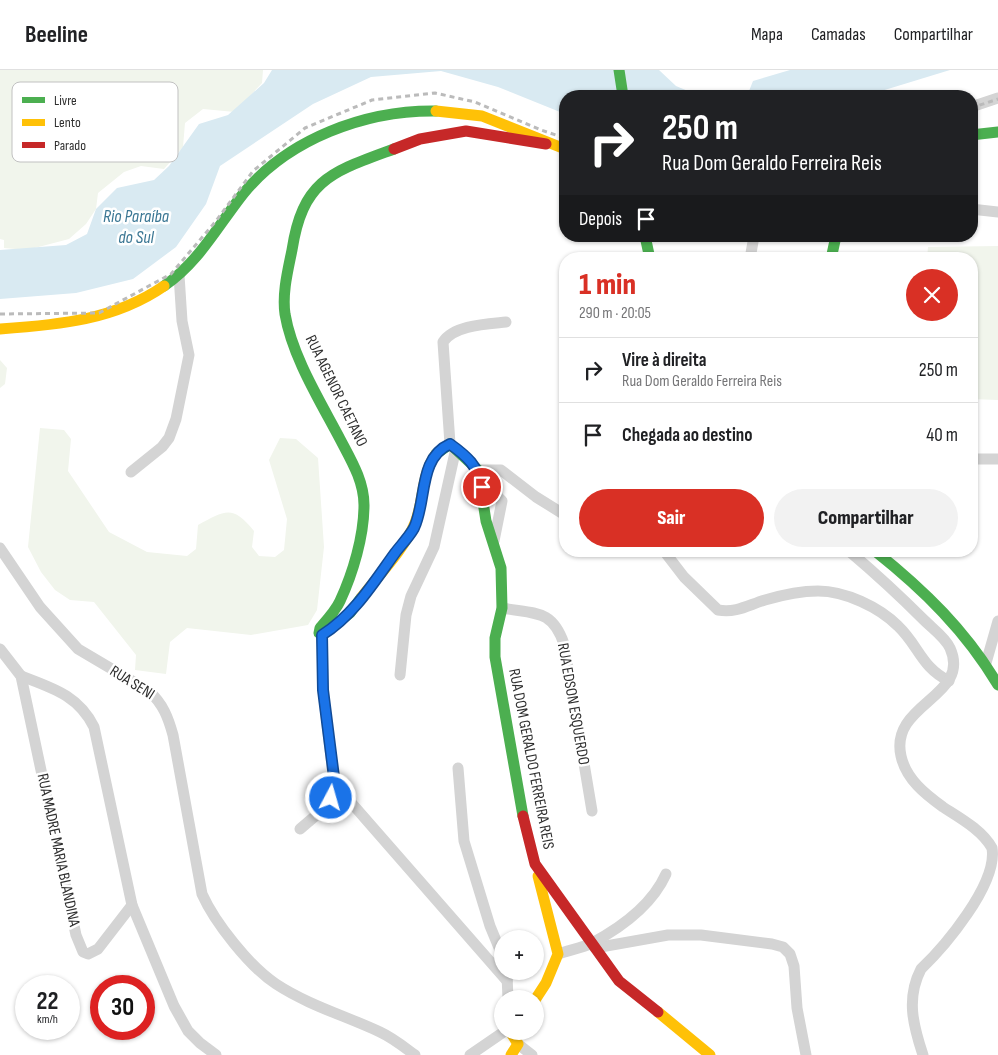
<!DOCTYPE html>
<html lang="pt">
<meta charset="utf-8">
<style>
:root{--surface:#fff;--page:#f2f2f2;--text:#202124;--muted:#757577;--line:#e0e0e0;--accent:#d93025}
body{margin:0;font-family:"Sofia Sans Condensed",sans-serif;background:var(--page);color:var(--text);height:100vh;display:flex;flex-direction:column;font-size:19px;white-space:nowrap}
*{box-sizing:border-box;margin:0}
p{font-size:16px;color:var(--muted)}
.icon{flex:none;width:28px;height:28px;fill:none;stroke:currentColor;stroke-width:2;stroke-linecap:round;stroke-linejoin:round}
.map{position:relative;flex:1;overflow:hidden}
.sheet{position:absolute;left:559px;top:182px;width:419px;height:305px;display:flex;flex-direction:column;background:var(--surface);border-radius:20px;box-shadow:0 1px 4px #0004}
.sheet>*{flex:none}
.guide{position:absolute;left:559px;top:20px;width:419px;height:152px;border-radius:20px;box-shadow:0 1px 4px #0004;background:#202124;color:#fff;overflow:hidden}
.fabs{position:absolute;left:494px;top:860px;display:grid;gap:10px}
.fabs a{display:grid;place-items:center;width:50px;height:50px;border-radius:50%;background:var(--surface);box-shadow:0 1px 4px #0004;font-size:25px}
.speed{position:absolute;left:15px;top:905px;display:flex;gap:10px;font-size:25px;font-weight:700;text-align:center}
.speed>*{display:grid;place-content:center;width:65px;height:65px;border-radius:50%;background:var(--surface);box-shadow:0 1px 4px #0004;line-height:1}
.speed small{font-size:12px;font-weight:400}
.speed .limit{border:8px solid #d22;background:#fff;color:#111}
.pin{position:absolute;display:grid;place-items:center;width:42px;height:42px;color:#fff;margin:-21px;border:2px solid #fff;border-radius:50%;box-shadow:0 1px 5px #0007}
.me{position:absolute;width:55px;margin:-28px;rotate:6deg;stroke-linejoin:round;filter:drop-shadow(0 0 4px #0008)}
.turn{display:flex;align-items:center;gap:18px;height:105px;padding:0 20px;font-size:22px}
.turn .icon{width:65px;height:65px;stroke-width:2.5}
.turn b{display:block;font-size:35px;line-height:42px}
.then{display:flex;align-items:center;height:48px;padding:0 20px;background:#0003;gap:10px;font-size:19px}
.round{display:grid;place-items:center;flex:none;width:52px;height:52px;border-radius:26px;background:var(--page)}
.headline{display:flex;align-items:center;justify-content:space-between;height:85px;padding:0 20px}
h1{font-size:30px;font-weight:800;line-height:38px;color:var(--accent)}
.action{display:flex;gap:10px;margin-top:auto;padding:10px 20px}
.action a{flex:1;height:58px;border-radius:30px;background:var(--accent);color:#fff;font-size:20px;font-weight:800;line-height:58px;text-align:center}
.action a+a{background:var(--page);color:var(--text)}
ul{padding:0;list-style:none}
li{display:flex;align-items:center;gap:15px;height:65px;padding:0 20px;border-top:1px solid var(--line)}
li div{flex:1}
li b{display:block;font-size:19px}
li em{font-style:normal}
header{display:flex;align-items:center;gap:30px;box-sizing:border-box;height:70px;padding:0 25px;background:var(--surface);border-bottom:1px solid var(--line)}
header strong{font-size:24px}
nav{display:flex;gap:28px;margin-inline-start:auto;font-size:18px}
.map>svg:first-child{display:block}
</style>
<header>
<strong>Beeline</strong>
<nav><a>Mapa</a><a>Camadas</a><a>Compartilhar</a></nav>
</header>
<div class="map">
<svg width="998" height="985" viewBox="0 0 998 985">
<rect width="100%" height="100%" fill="#fff"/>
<g fill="#f1f5ec">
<path d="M0,0h263l-1,13 -27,29 -32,-3 -18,14 -2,24 -19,22 -23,-3 -17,6 -26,21 -2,16 -10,15 -17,15 -42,11 -23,-2v-8l-4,-1z"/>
<path d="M998,176v154l-27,-1v-140h-44l1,-12z"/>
<path d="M0,290l7,8 -2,16 -5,4z"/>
<path d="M40,358l24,2 7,9 -3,32 41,61 38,20 40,4 9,-7 2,-24c27,-14 34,-21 56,6l-2,16 7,9 16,1 9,-7 3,-31 -18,-59 11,-22 16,1 22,19 6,89 -7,63 -9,15 -57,10 -64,-7 -17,14 -4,32 -31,-4 1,-15 -42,-53 -24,-2 -15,-10 -14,-18 -13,-25z"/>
</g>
<g fill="#d9eaf2">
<path d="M272,0h387l17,16 24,10h-135v18l-67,-27 -57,-16 -70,6 -58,27 -93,62 -14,38 -30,43 -43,32 -57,14 -76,6v-49l66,-5 21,-11 9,-25 21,-21 37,-8 15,-14 30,-42 29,-9 36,-32z"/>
<path d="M790,0h160l-85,26h-118l6,-15z"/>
</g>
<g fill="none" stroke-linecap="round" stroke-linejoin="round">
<g stroke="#d4d4d4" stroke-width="11">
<path d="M971,37l27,-9"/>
<path d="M971,139l27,3"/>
<path d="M750,189l4,-23"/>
<path d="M450,374l-7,-102c11,-17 44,-18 63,-20"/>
<path d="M971,389h27"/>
<path d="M478,400h23l35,27 29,18"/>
<path d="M131,402l31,-25 7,-9 7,-19 13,-64 -7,-34 -3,-46"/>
<path d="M482,417l12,6 8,8 -8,40"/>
<path d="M0,478l40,59 38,42 71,42c14,13 19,26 24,44l29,159c13,29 48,73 74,90 32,21 70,32 104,48 13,6 24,15 35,23"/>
<path d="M664,481l20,26 34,33c19,3 30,-5 47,-10 17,-5 36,-9 53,-9 27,0 61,16 80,35 21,20 23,41 51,55"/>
<path d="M849,481c26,22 51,45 75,69 9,9 21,17 26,28 22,49 -61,55 -49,108 5,23 24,38 42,51 17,11 39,23 49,41 6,36 -48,99 -71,121 -15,29 -8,56 2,86"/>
<path d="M502,538c33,6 50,1 62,36l28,167"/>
<path d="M0,579l21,27 55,259 7,17 5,2 10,-5 34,-44"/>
<path d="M986,593l12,-42"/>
<path d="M400,605l6,-60 5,-19 23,-49 22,-99"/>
<path d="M21,606c31,12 57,19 73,51l38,178 42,101 14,25 12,12 16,12"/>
<path d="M458,698l6,73 26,85 12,29"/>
<path d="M334,713l173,198"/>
<path d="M300,759l27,-23 7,-23 -11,-93 -1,-55"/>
<path d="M595,878l73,-13h33l71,9 11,3 7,7 4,12 3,42 9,47"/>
<path d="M558,884c11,-4 24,-6 34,-11 30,-16 60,-38 74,-69"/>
<path d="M507,905l1,24"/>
<path d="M518,974l14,11"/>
<path d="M470,985l35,-24"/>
</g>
<g stroke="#4caf50" stroke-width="11">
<path d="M619,0l4,26"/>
<path d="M971,65l27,-3"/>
<path d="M645,166l5,23"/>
<path d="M831,189l5,-23"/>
<path d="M164,216c35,-24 53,-59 79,-92 45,-55 122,-84 193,-83"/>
<path d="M436,384l14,-10 28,26 8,51 15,47 1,40 -7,30v19l28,159"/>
<path d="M875,481c49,39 91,80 123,134"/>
<path d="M361,528l-11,15 -28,22 -3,-2 1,-5c7,-8 16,-18 20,-27 13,-28 24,-65 24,-96 0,-24 -13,-45 -24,-66 -20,-38 -48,-83 -55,-125 -3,-21 3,-44 7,-64 11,-71 40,-78 102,-101"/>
</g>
<g stroke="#ffc107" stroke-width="11">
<path d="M436,41l46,5 83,33"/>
<path d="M0,259c58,-4 115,-9 164,-43"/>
<path d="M361,528c17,-22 44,-50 54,-75 9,-22 6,-49 21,-69"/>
<path d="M535,930l11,-17 12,-29 -20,-78"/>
<path d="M658,942l52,43"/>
<path d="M510,961l8,13 -7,11"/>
</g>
<g stroke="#c62828" stroke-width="11">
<path d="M394,79l26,-10 46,-8 80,13"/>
<path d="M523,746l12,48 84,117 39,31"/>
</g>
<g stroke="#bbb" stroke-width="3" stroke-dasharray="5 4" stroke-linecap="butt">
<path d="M971,38l27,-9"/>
<path d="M0,244l99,-1 72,-39 45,-53 37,-50 52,-43 67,-28 63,-7 40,9 66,28 24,8"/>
</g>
</g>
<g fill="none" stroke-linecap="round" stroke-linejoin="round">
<defs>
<path id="route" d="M331,728l3,-21 -11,-87 -1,-55c32,-20 52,-53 73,-82 6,-8 14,-16 19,-25 13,-27 4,-70 36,-84 18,13 27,21 32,43"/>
</defs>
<use href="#route" stroke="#114b97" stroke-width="12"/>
<use href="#route" stroke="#1a73e8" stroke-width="9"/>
</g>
<g text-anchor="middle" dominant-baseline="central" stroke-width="5" stroke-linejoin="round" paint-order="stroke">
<g font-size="16" fill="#2f2f2f" stroke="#fff">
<text transform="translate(336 321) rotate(64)">RUA AGENOR CAETANO</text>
<text transform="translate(132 613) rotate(32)">RUA SENI</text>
<text transform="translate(573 634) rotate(80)">RUA EDSON ESQUERDO</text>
<text transform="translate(531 689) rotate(79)">RUA DOM GERALDO FERREIRA REIS</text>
<text transform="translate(58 780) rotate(78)">RUA MADRE MARIA BLANDINA</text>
</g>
<g font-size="18" font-style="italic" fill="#3b7794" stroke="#fff">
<text x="136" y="146">Rio Paraíba<tspan x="136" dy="21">do Sul</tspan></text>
</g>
</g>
<rect x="12" y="12" width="166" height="80" rx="8" fill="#fff" stroke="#c1c1c1" stroke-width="1"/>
<rect x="22" y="27" width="23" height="6" fill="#4caf50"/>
<rect x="22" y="49" width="23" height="7" fill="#ffc107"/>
<rect x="22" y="72" width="23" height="6" fill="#c62828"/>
<g font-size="14" fill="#2f2f2f">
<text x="54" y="35">Livre</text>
<text x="54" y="57">Lento</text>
<text x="54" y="80">Parado</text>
</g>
</svg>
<div class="fabs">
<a>+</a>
<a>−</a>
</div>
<div class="speed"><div>22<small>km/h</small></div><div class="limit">30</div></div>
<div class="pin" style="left:482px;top:417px;background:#d93025"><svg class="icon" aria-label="arrive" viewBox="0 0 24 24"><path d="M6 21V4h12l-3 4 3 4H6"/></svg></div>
<svg class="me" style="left:331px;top:728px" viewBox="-20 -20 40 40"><circle r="17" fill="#1a73e8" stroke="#fff" stroke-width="3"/><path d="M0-11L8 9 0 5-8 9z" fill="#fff"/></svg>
<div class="guide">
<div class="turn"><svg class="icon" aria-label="right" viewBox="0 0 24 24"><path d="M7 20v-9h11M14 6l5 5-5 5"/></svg><div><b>250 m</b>Rua Dom Geraldo Ferreira Reis</div></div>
<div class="then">Depois<svg class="icon" aria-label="arrive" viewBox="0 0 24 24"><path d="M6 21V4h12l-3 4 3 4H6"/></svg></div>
</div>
<section class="sheet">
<div class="headline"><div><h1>1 min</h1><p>290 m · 20:05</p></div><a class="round" style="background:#d93025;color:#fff"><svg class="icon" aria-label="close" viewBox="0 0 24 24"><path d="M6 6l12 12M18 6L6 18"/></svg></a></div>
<ul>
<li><svg class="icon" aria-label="right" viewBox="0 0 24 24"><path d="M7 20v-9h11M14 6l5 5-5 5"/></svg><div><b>Vire à direita</b><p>Rua Dom Geraldo Ferreira Reis</p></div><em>250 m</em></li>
<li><svg class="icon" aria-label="arrive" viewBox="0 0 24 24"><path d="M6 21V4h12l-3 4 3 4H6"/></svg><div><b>Chegada ao destino</b></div><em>40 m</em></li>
</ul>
<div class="action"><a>Sair</a><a>Compartilhar</a></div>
</section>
</div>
